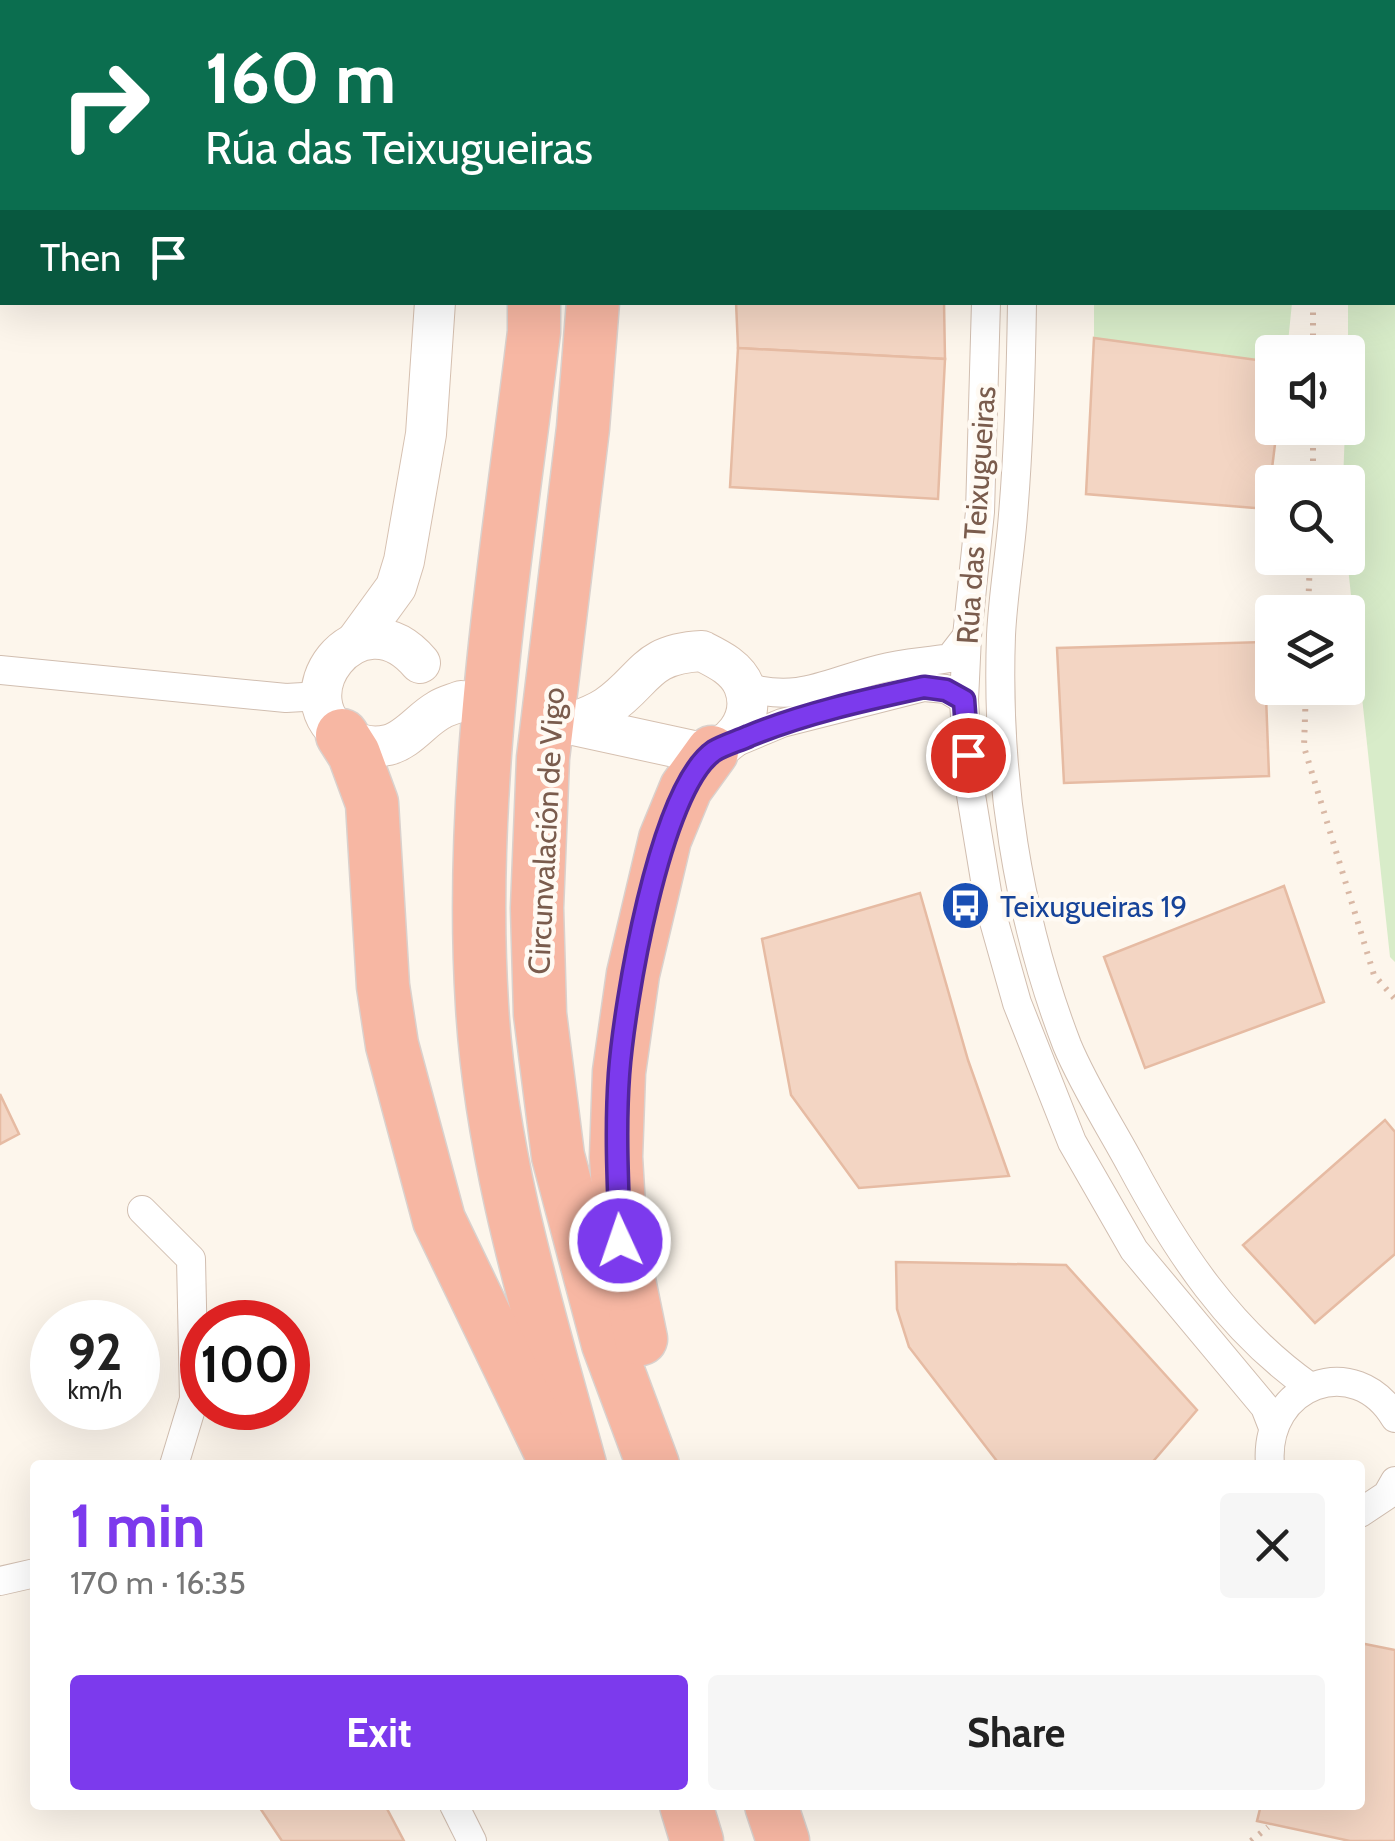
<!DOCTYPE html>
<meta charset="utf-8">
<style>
:root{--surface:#fff;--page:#f6f6f6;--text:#222;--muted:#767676;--accent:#7c3aed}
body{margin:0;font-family:Cabin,sans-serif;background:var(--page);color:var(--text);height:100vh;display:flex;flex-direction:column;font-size:38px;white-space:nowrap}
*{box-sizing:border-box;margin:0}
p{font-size:32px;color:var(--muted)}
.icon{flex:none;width:55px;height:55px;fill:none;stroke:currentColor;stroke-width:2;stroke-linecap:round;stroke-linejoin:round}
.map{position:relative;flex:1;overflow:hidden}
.side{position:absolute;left:30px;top:1460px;width:1335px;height:350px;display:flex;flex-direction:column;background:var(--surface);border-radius:10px;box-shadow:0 10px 40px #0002}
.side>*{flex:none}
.guide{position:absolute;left:0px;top:0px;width:1395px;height:305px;box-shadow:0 10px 40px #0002;background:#0b6e4f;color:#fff;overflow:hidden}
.tools{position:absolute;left:1255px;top:335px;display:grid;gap:20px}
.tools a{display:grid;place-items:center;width:110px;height:110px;border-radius:10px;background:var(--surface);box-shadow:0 10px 40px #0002;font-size:50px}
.speed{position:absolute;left:30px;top:1300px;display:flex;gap:20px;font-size:50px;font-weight:700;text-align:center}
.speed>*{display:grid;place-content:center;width:130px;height:130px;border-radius:50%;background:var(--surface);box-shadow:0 10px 40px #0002;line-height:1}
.speed small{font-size:25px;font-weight:400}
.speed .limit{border:15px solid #d22;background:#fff;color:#111}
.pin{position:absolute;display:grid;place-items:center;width:85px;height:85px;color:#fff;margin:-42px;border:5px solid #fff;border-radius:50%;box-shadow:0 2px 10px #0007}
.me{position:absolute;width:110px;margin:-55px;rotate:357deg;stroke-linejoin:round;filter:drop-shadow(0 0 8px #0008)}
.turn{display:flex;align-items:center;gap:35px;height:210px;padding:0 40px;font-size:45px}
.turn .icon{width:130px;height:130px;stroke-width:2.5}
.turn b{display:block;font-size:70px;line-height:85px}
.then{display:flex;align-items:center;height:95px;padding:0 40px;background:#0003;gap:20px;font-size:38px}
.round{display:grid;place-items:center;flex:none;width:105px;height:105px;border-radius:10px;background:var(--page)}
.summary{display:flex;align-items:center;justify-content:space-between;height:170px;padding:0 40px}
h1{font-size:60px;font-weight:800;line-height:75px;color:var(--accent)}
.action{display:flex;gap:20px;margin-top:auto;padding:20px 40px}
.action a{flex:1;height:115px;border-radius:10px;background:var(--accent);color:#fff;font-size:40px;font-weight:800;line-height:115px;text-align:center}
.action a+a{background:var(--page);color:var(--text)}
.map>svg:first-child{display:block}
</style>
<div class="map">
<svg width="1395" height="1841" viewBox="0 0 1395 1841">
<rect width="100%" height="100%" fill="#fdf6ec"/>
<g fill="#d8ecc9">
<path d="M1356,0h39v962l-5,-5 -43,-399 1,-76h-5l2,-54h3v-125l44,-1v-300z"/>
<path d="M1094,303h198l-5,49h-15v10l-178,-24z"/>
</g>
<g fill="#f3d5c3" stroke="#e6bba3" stroke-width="2.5">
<path d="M728,0h184l1,2h-194z"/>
<path d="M736,302h208l1,57 -207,-11z"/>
<path d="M1094,338l178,24v66h5l-10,81 -181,-15z"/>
<path d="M738,348l207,11 -7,140 -208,-12z"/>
<path d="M1264,642l5,134 -205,7 -7,-135z"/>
<path d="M1284,886l40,116 -179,66 -41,-111z"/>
<path d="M920,893l48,167 41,116 -150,12 -68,-93 -29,-156z"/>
<path d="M0,1094l19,40 -19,10z"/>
<path d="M1385,1120l10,12v122l-80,69 -72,-78z"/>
<path d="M896,1262l170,3 131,145 -47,55h-150l-91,-118 -12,-38z"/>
<path d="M1360,1643l35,7v191h-45l-93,-20 4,-16h99z"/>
<path d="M258,1805h127l19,36h-122z"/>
</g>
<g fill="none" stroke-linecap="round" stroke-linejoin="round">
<defs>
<g id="street">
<path d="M957,0v2"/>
<path d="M991,0l1,2"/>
<path d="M986,302l-6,210 -13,124 -3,64 5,83 20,121 28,99 55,139 62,108 131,157 7,18"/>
<path d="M1022,302c-1,71 -3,142 -9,213 -3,40 -10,80 -12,120 -5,139 16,280 66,410 17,41 43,81 64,120 46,86 98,165 179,222"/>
<path d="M0,670l286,28 35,-2"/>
<path d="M745,687c55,16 83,-5 135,-18 23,-6 47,-7 70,-11l17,-22"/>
<path d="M727,746l55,-23 142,-36 22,2 18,11"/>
<path d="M142,1210l49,49 3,140 -20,66"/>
<path d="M1270,1465c-7,-82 86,-114 125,-47"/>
<path d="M1360,1513l27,-18 8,-14"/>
<path d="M0,1581l35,-8"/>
<path d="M454,1805l18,36"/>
</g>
<g id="secondary">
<path d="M422,0v2"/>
<path d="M356,642l40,-55 8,-26 22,-127 9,-132"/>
<path d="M702,651c16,8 35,17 42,35 13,33 -14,66 -46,66l-129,-28c14,-5 26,-9 38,-17 40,-28 37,-53 95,-56z"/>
<path d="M420,663c-61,-73 -143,38 -70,77 11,6 25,8 38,5 20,-5 33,-25 51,-35 6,-4 15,-6 22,-9"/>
</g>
<g id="highway">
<path d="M521,0l1,2"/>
<path d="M578,0v2"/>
<path d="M534,302v30c-27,223 -66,448 -52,673 9,158 57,309 98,460"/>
<path d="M593,302l-10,126 -40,330 -6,150 3,106 18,142 50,188 45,121"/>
<path d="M342,735l12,19 18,49 11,183 9,59 47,175 113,235"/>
<path d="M641,1339l-20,-98 -5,-84 3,-85 14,-98 32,-135 21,-51 26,-36"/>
<path d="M686,1805l11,36"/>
<path d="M771,1805l12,36"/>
</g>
</defs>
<use href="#street" stroke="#d1beb0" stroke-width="30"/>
<use href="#secondary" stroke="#d6c0b0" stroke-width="42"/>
<use href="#highway" stroke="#dad1cd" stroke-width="55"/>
<g stroke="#d9b8a5" stroke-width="6" stroke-dasharray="2.5 8" stroke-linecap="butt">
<path d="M1280,0v2"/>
<path d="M1313,302v50"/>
<path d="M1313,482v-54"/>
<path d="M1308,612l2,-54"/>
<path d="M1306,688l-2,59 70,228 21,24"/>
<path d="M1251,1841l17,-14"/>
</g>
<use href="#street" stroke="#fff" stroke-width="28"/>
<use href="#secondary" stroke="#fff" stroke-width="40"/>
<use href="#highway" stroke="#f7b7a3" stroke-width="52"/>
</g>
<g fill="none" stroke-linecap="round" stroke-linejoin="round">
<defs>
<path id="route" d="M620,1241c-2,-56 -5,-111 -1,-167 5,-68 40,-285 95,-323 10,-6 24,-10 35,-15 56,-23 116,-36 175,-49l22,3 18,10 4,55"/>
</defs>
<use href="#route" stroke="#51269a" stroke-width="25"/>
<use href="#route" stroke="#7c3aed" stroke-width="18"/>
</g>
<defs>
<symbol id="bus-disc" viewBox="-11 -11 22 22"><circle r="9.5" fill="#1a4fb4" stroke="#fffaf3"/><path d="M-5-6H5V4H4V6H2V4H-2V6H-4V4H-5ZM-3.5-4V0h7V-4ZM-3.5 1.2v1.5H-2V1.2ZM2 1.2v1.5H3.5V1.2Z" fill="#fff"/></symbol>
</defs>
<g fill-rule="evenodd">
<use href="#bus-disc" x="938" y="878" width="55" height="55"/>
</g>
<g text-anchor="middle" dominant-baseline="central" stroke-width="9" stroke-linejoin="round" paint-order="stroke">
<g font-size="30" fill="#7a5c4d" stroke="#fffaf3">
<text transform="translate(976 515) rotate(-86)">Rúa das Teixugueiras</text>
<text transform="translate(546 831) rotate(-87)">Circunvalación de Vigo</text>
</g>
<g font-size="30" fill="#164399" stroke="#fffaf3" text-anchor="start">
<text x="1000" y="906">Teixugueiras 19</text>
</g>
</g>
</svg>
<div class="tools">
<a><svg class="icon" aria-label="sound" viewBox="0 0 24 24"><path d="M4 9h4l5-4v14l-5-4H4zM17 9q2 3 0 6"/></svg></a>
<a><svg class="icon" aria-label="search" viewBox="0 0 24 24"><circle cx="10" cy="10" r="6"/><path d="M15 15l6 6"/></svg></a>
<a><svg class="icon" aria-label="layers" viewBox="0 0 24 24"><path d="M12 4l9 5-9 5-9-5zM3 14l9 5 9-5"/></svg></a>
</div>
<div class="speed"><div>92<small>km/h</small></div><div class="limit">100</div></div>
<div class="pin" style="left:968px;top:755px;background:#d93025"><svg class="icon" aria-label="arrive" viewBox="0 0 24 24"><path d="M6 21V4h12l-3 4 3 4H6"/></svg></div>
<svg class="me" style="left:620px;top:1241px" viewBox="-20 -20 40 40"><circle r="17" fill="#7c3aed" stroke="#fff" stroke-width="3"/><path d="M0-11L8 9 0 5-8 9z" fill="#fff"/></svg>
<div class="guide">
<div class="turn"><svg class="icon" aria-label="right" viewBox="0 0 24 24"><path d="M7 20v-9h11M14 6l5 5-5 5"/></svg><div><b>160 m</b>Rúa das Teixugueiras</div></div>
<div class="then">Then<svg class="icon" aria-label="arrive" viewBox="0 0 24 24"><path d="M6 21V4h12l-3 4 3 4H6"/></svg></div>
</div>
<section class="side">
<div class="summary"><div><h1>1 min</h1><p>170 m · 16:35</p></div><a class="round"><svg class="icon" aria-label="close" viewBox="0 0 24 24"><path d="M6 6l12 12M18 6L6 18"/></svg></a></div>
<div class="action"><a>Exit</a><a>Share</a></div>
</section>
</div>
